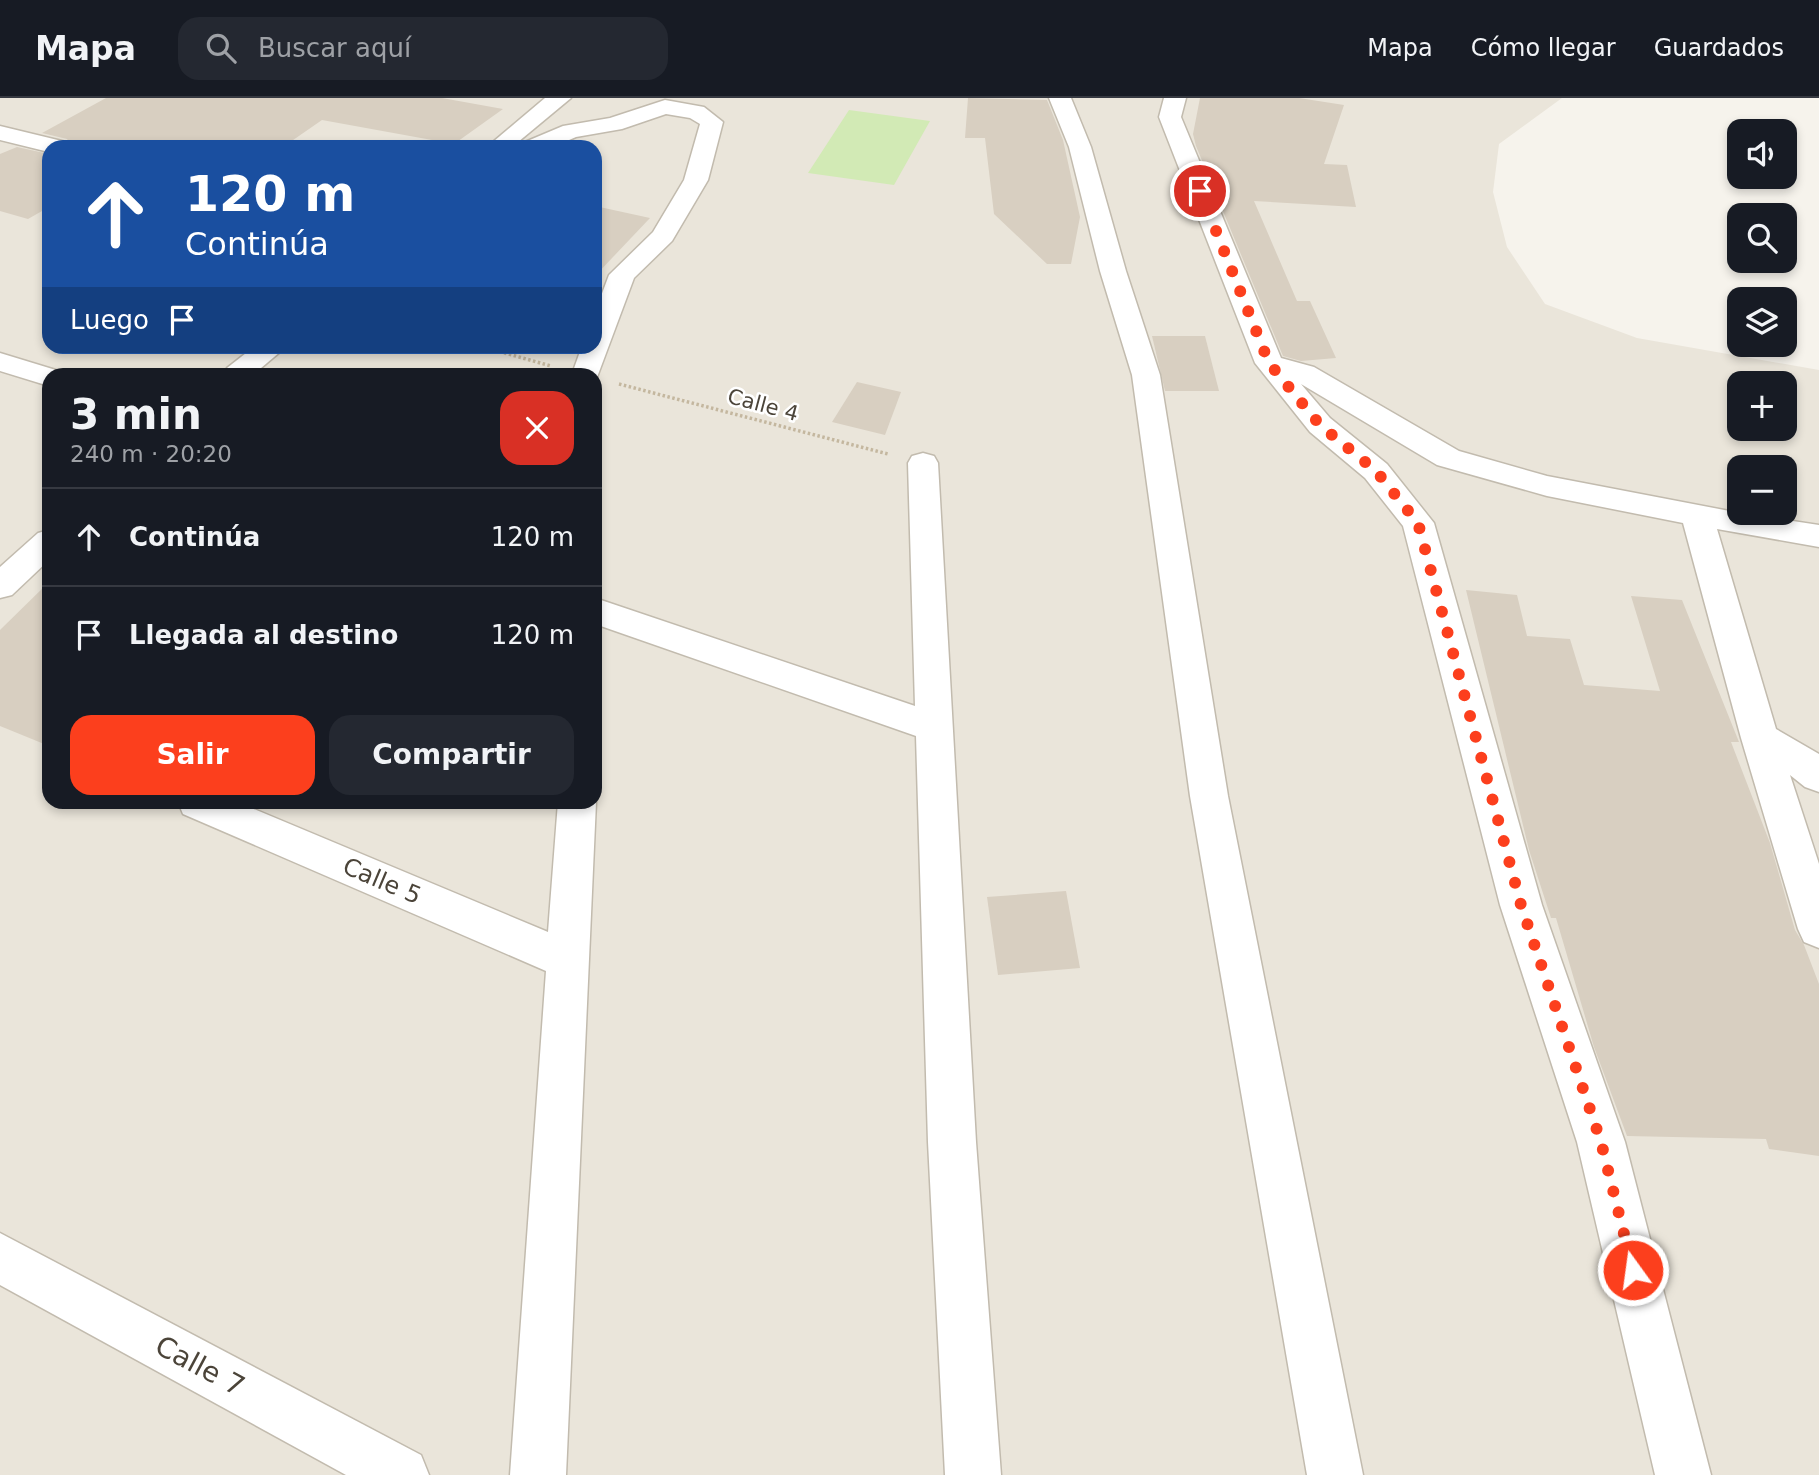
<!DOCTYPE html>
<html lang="es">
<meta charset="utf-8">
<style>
:root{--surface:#171b24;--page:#242831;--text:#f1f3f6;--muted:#9ea1a6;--line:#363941;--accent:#fc3f1d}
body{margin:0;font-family:"DejaVu Sans",sans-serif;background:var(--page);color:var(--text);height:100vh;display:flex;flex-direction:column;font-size:26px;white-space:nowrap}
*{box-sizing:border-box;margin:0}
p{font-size:23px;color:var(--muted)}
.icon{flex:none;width:38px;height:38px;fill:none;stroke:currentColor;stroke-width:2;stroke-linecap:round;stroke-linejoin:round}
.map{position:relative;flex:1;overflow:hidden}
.details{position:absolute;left:42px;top:270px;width:560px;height:441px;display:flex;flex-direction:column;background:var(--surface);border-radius:21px;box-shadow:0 4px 10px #0003}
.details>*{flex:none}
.banner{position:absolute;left:42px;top:42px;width:560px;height:214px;border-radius:21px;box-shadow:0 4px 10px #0003;background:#1a4fa0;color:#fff;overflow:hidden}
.controls{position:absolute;left:1727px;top:21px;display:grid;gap:14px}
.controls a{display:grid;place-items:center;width:70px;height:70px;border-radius:14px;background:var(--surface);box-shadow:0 4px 10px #0003;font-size:35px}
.pin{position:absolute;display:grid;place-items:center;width:60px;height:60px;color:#fff;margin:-30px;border:4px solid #fff;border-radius:50%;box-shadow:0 2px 7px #0007}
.me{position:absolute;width:77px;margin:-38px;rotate:346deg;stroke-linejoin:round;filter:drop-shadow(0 0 5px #0008)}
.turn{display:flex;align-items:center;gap:24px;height:147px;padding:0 28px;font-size:32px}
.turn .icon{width:91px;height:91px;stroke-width:2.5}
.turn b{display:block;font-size:49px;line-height:60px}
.then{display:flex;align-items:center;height:66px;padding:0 28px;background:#0003;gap:14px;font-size:26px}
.round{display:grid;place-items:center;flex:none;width:74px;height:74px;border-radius:21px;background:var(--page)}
.head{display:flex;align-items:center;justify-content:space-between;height:119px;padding:0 28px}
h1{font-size:42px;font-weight:700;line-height:52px}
.action{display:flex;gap:14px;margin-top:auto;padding:14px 28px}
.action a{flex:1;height:80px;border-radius:21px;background:var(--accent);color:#fff;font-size:28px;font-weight:700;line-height:80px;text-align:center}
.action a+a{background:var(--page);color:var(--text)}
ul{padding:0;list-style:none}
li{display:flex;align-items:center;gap:21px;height:98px;padding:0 28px;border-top:2px solid var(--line)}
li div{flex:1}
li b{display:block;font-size:26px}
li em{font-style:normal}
header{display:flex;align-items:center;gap:42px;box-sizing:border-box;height:98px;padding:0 35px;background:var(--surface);border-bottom:2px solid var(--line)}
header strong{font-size:33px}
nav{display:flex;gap:38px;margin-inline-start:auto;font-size:24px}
.search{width:490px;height:63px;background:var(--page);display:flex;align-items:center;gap:18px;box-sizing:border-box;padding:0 24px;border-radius:21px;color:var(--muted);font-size:26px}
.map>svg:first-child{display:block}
</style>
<header>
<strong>Mapa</strong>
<div class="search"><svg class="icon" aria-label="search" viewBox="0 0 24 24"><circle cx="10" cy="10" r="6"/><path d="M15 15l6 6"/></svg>Buscar aquí</div>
<nav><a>Mapa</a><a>Cómo llegar</a><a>Guardados</a></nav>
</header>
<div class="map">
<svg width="1819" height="1377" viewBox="0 0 1819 1377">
<rect width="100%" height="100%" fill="#f6f3ec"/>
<path fill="#eae5da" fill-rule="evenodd" d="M0,0h1562l-63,46 -6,48 14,55 38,57 92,34 182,32v1105h-1819zM49,49h546v199h-546zM49,276h546v428h-546zM1740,285h45v46h-45zM1740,369h45v46h-45z"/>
<path fill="#d2eab5" d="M849,12l81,11 -36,64 -86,-12z"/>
<g fill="#d8cfc1">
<path d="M106,0h336l61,11 -49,35 -132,-24 -39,27h-211l-5,-8 -25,-6z"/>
<path d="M968,0l79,2 16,40 17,77 -9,47h-24l-53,-50 -9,-76h-20z"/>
<path d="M1200,0h99l45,7 -20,59 23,1 9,42 -102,-6 43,100h13l26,57 -35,3 -18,-5 -87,-210 -3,-12z"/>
<path d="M17,49l32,7v53l-21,12 -28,-8v-57z"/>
<path d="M595,108l55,12 -55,58z"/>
<path d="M1152,238h53l14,55h-54z"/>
<path d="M857,284l44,10 -16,43 -53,-13z"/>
<path d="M49,484v164l-49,-20v-96z"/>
<path d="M1466,492l51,5 10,41 43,3 14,46 76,6 -29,-95 51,4 57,142h-8l39,101 25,87 9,15 15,39v172l-50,-7 -3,-10 -139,-3 -33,-89 -38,-129h-5l-22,-68z"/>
<path d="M1066,793l14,77 -82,7 -11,-78z"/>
</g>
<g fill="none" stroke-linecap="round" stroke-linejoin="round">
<defs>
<g id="minor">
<path d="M545,0h26l-59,49h-25z"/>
<path d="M1049,0h22l20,49 35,124 34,104 68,421 135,679h-56l-117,-679 -58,-421 -32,-104 -31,-124z"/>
<path d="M1164,0h22l-5,19 100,241 33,9 145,84 88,25 193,37 79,12v22l-102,-18 59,200 43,25v38l-14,-5 -15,-12 29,89v84l-15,-6 -6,-13 -57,-191 -58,-215 -136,-27 -110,-31 -136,-81 29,34 57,46 47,59 108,382 83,237 86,333h-56l-78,-333 -77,-237 -97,-379 -38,-48 -55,-46 -55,-69 -96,-246z"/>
<path d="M665,2l39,7 19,15 -15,58 -36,61 -38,37 -38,102 -1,-6h-23l10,-28h13v-34l14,-37 44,-43 31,-52 16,-56 -10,-6 -24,-4 -44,15 -46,8 -23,10h-31l3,-5 38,-16 47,-8z"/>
<path d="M0,28l66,16 3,5h-20v5l-49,-12z"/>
<path d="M255,248h32l-33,28h-31l4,-6z"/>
<path d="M0,255l59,18 3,3h-13v12l-49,-15z"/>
<path d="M923,355l11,3 4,7 38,679 25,333h-56l-17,-333 -12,-406 -321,-112v-26l320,108 -7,-243 4,-7z"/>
<path d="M49,432v30l-37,35 -12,3v-31l38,-34z"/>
<path d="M595,701l1,3 -30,673h-56l36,-504 -363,-157 -5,-12h59l311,130 10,-130h37z"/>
<path d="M0,1135l421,222 8,20h-83l-346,-190z"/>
</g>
</defs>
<use href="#minor" stroke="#c2bbae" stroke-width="3"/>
<g stroke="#c4b79f" stroke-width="3.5" stroke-dasharray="2.5 2.5" stroke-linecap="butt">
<path d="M480,248l71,20"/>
<path d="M619,286l269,70"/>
</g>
<use href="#minor" fill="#fff" fill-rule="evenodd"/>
</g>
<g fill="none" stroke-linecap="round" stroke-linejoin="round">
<path stroke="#fc3f1d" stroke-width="12" stroke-dasharray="0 21.6" d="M1200,93l69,172 51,62 56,46 42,52 103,382 80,237 32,128"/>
</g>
<g text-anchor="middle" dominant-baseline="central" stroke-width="5" stroke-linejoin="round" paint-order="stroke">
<g font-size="21" fill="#4b4439" stroke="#fff">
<text transform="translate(763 307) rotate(15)">Calle 4</text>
</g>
<g font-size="24" fill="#4b4439" stroke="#fff">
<text transform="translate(382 783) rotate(23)">Calle 5</text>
</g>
<g font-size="28" fill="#4b4439" stroke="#fff">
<text transform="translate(200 1268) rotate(28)">Calle 7</text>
</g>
</g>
</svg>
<div class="controls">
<a><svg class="icon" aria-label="sound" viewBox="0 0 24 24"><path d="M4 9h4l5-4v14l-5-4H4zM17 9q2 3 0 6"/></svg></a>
<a><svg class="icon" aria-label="search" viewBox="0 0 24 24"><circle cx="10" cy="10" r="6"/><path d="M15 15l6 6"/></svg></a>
<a><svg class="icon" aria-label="layers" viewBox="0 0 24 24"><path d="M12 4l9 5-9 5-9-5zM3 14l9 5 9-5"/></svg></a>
<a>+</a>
<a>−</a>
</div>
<div class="pin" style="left:1200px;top:93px;background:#d93025"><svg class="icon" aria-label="arrive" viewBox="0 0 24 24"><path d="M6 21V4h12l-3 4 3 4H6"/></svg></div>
<svg class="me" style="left:1633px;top:1172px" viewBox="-20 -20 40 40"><circle r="17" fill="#fc3f1d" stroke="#fff" stroke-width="3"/><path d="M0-11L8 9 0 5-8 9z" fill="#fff"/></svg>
<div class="banner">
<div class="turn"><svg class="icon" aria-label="ahead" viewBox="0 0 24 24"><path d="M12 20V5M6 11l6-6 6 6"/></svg><div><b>120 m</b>Continúa</div></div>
<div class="then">Luego<svg class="icon" aria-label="arrive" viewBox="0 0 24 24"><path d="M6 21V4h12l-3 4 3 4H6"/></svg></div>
</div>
<section class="details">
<div class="head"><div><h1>3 min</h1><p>240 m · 20:20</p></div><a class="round" style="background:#d93025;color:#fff"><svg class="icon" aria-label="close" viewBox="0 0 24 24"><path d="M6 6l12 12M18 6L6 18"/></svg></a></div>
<ul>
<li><svg class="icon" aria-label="ahead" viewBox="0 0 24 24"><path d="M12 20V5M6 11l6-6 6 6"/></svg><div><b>Continúa</b></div><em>120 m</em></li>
<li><svg class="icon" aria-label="arrive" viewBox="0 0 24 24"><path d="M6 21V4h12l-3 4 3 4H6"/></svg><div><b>Llegada al destino</b></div><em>120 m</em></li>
</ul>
<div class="action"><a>Salir</a><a>Compartir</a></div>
</section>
</div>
